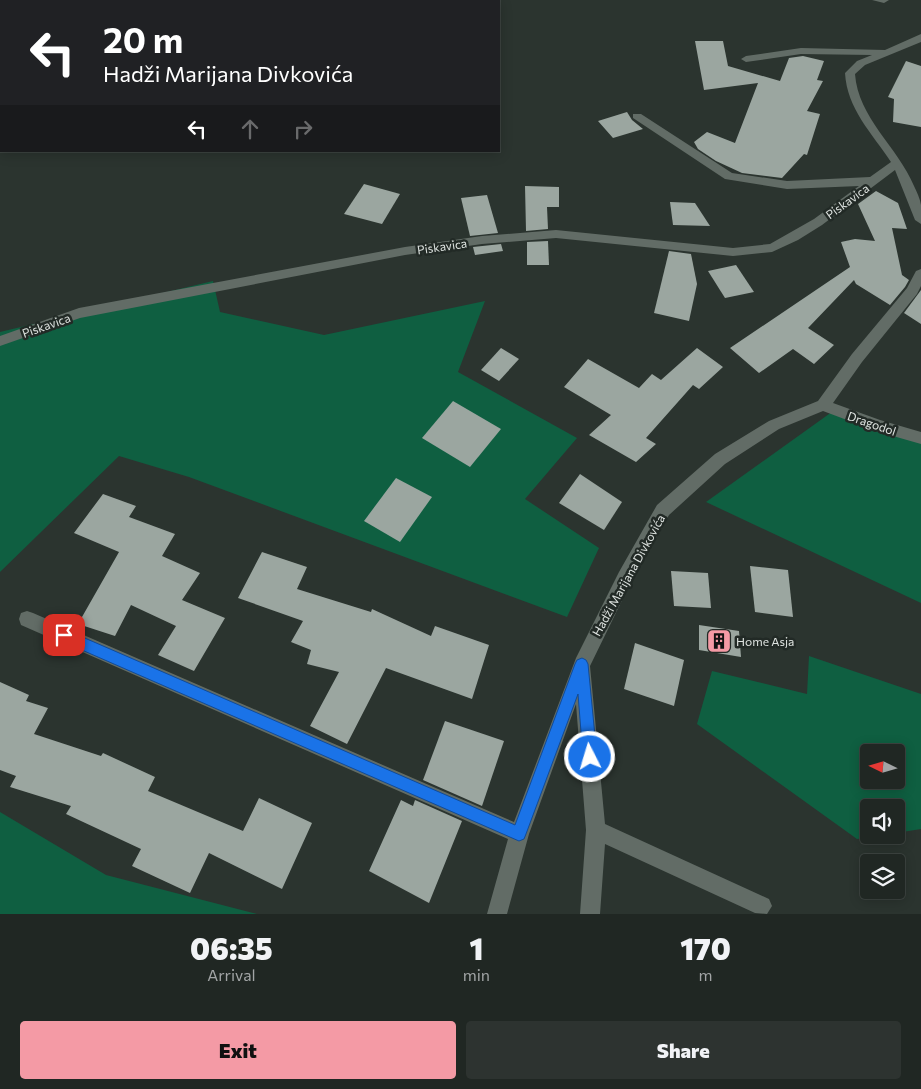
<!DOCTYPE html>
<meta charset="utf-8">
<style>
:root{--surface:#202723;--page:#2d3330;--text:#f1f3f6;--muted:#a2a5a6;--line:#3d4441;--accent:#f49aa5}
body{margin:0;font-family:Commissioner,sans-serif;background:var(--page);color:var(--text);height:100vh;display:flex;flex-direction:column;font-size:19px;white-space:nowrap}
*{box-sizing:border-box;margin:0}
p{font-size:16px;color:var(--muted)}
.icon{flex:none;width:28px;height:28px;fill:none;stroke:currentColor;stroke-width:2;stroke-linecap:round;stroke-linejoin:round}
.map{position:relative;height:914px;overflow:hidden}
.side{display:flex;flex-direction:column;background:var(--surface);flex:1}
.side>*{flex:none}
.banner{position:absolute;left:0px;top:0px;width:500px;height:152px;box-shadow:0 2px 12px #0003,0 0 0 1px var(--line);background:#202124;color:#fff;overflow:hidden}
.needle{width:32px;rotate:275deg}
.fabs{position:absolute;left:860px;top:744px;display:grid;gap:10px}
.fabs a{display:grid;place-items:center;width:45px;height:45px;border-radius:5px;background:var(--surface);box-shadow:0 2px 12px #0003,0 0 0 1px var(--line);font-size:25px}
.pin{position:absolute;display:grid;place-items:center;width:42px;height:42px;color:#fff;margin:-21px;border-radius:10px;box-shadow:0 2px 8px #0006}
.me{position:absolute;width:55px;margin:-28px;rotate:355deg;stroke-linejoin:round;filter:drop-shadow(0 0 4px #0008)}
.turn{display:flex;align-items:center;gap:18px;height:105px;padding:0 20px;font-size:22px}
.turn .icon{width:65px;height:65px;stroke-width:2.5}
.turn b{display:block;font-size:35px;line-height:42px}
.lanes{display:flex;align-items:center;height:48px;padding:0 20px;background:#0003;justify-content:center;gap:25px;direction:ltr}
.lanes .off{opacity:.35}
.eta{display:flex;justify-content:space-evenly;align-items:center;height:85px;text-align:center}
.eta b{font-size:30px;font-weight:800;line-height:35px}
.primary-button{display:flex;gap:10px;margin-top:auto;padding:10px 20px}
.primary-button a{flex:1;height:58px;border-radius:5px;background:var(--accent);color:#111;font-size:20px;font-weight:800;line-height:58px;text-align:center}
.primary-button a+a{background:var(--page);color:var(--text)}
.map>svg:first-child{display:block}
</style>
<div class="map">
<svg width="921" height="914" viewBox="0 0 921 914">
<rect width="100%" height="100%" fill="#2b342f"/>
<g fill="#0f5f41" fill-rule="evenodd">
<path d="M213,281l7,31 104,23 161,-34 -27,71 119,66 -52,61 74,49 -32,69 -378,-140 -70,-21 -119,116v-240z"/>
<path d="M836,409l85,28v166l-215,-101z"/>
<path d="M809,656l112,38v135l-25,4v-25h-27v27h14l-26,4 -160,-115 15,-53 95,23zM869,752h27v28h-27z"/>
<path d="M0,812l106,63 151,39h-257z"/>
</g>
<g fill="#9ba6a0">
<path d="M695,41h28l5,25 52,15 9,-23 14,-2 21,5 -7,19 6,1 -16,30 13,3 -13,41 -3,-1 -22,24 -40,-5 -26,-12 -18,-12 -4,-7 13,-10 28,11 23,-60 -54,7z"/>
<path d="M906,61l15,5v61l-28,-5 1,-23 -6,-2z"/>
<path d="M627,112l5,8 11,9 -30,9 -15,-17z"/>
<path d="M364,184l36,10 -18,30 -38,-10z"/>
<path d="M525,186l34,1v20h-12l1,22 -22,2z"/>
<path d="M876,191l22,12 9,26 -15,-1 10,47 7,5 -4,7 -15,18 -34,-21 -2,-4 -46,48 26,17 -20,19 -21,-15 -34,24 -29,-25 120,-81 -9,-25 14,-3 20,2 -17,-37z"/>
<path d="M487,195l11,38 -28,3 -9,-38z"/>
<path d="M670,202l25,1 15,23 -37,-1z"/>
<path d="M548,241l1,24h-22v-23z"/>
<path d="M501,244l2,7 -28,4 -2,-8z"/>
<path d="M669,251l22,3 6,30 -8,37 -35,-8z"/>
<path d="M736,265l18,27 -29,6 -17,-27z"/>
<path d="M921,290v34l-17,-11z"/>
<path d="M501,348l18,11 -20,22 -18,-11z"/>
<path d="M697,348l26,19 -24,22 -6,-4 -47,53 10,6 -20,18 -47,-27 22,-20 -47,-28 24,-28 51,29 13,-14 9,6z"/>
<path d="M453,401l48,28 -31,38 -48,-29z"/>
<path d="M580,474l42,28 -18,28 -45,-27z"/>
<path d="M396,478l36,19 -32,45 -36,-21z"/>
<path d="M103,494l33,12 -7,11 46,17 -13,22 38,17 -18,27 43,18 -31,53 -36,-16 18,-29 -45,-21 -16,31 -37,-12 41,-72 -45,-19z"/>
<path d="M262,552l45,15 -10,22 74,23 1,-3 59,27 4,-10 54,19 -17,54 -86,-31 -39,76 -37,-18 29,-54 -32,-8 4,-14 -20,-8 12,-21 -65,-23z"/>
<path d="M750,566l38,4 5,47 -38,-5z"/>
<path d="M671,571l37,2 3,35 -37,-2z"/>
<path d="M699,625l40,6 2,26 -42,-7z"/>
<path d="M635,643l49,17 -10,46 -50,-17z"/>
<path d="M0,682l29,13 -3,6 22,7 -14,26 67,22 2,-3 52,24 -7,14 95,40 16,-33 53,25 -30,66 -73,-36 -19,40 -58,-27 9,-17 -75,-35 5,-8 -61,-19 6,-11 -16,-6z"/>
<path d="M445,721l59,20 -22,65 -59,-26z"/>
<path d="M401,800l12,6 2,-6 47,21 -33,82 -60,-32z"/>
</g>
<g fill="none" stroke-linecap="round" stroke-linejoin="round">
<g fill="#626c66" fill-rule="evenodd">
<path d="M872,0h17l-5,3z"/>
<path d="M921,34v8l-56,23 -10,9c3,44 43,73 59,112 3,6 6,13 7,19 0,6 0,13 0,19l-6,-4 -20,-50 -73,55 -24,15 -26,12 -39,4 -177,-18 -74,6 -77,11 -325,63 -80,28v-10l79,-28 326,-61 77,-11 74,-6 177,18 37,-4 44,-25 45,-33 -72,3 -62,-10 -92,-61v-4h8l91,59 55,8 83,-4 21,-15c-19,-29 -44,-53 -46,-89l12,-12 15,-6 -71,-1 -55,8 -5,-3 5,-3 55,-8 84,2z"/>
<path d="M921,269v17l-4,8 -55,68 -29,41 47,17 41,12v12l-42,-12 -56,-21 -44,18 -54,35 -56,51 -38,67 -41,84 15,158 164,75 3,7 -5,8 -12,-1 -150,-69 -5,70h-20l6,-84 -10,-126 -47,130 -22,80h-20l21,-75 -487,-214 -2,-6 2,-6 6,-2 6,2 481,209 62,-164 43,-86 38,-67 58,-51 54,-33 49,-20 34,-47 55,-66 9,-17z"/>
</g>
</g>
<path fill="#1a73e8" stroke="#114b97" d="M64,629l451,196 60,-161 2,-4 5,-2 4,2 2,4 9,93 -2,5 -5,2 -5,-2 -2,-5 -5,-63 -52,140 -2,5 -5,2 -460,-201 -2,-5 2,-4z"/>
<defs>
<symbol id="building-square" viewBox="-11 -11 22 22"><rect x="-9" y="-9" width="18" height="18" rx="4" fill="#f49aa5" stroke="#222a26"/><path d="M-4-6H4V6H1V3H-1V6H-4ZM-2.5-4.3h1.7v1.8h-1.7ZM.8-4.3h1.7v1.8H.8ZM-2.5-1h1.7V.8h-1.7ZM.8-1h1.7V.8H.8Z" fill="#111"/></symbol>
</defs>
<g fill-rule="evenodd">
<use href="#building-square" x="705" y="627" width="28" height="28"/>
</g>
<g text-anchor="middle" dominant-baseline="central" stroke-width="5" stroke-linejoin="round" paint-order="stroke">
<g font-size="12" fill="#dfe4e1" stroke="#222a26">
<text transform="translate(847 201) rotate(-36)">Piskavica</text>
<text transform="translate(442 246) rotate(-8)">Piskavica</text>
<text transform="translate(46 325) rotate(-19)">Piskavica</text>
<text transform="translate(872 423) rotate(19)">Dragodol</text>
<text transform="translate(628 575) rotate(-61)">Hadži Marijana Divkovića</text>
</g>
<g font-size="12" fill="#dfe4e1" stroke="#222a26" text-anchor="start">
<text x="736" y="641">Home Asja</text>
</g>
</g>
</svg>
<div class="fabs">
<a><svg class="needle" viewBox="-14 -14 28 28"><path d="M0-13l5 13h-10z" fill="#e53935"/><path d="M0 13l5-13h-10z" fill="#a2a5a6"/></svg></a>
<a><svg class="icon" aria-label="sound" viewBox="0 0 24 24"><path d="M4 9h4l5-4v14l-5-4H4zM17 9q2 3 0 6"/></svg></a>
<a><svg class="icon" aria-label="layers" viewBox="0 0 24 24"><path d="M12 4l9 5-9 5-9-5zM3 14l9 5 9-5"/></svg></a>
</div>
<div class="pin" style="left:64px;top:635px;background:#d93025"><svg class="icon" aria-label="arrive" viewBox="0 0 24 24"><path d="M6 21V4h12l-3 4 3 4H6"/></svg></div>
<svg class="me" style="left:590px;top:757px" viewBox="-20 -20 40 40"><circle r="17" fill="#1a73e8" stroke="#fff" stroke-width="3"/><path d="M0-11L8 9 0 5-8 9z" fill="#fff"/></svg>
<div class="banner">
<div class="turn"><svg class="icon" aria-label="left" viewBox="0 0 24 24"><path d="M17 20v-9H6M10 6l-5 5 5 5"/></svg><div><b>20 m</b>Hadži Marijana Divkovića</div></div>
<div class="lanes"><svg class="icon" aria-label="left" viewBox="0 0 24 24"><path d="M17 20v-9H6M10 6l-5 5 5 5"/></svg><svg class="icon off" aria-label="ahead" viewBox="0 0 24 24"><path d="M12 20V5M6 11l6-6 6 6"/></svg><svg class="icon off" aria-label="right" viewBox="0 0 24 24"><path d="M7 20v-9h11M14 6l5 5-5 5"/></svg></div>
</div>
</div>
<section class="side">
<div class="eta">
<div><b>06:35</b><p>Arrival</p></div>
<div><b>1</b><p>min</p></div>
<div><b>170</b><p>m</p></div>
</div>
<div class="primary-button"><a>Exit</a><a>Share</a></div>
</section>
